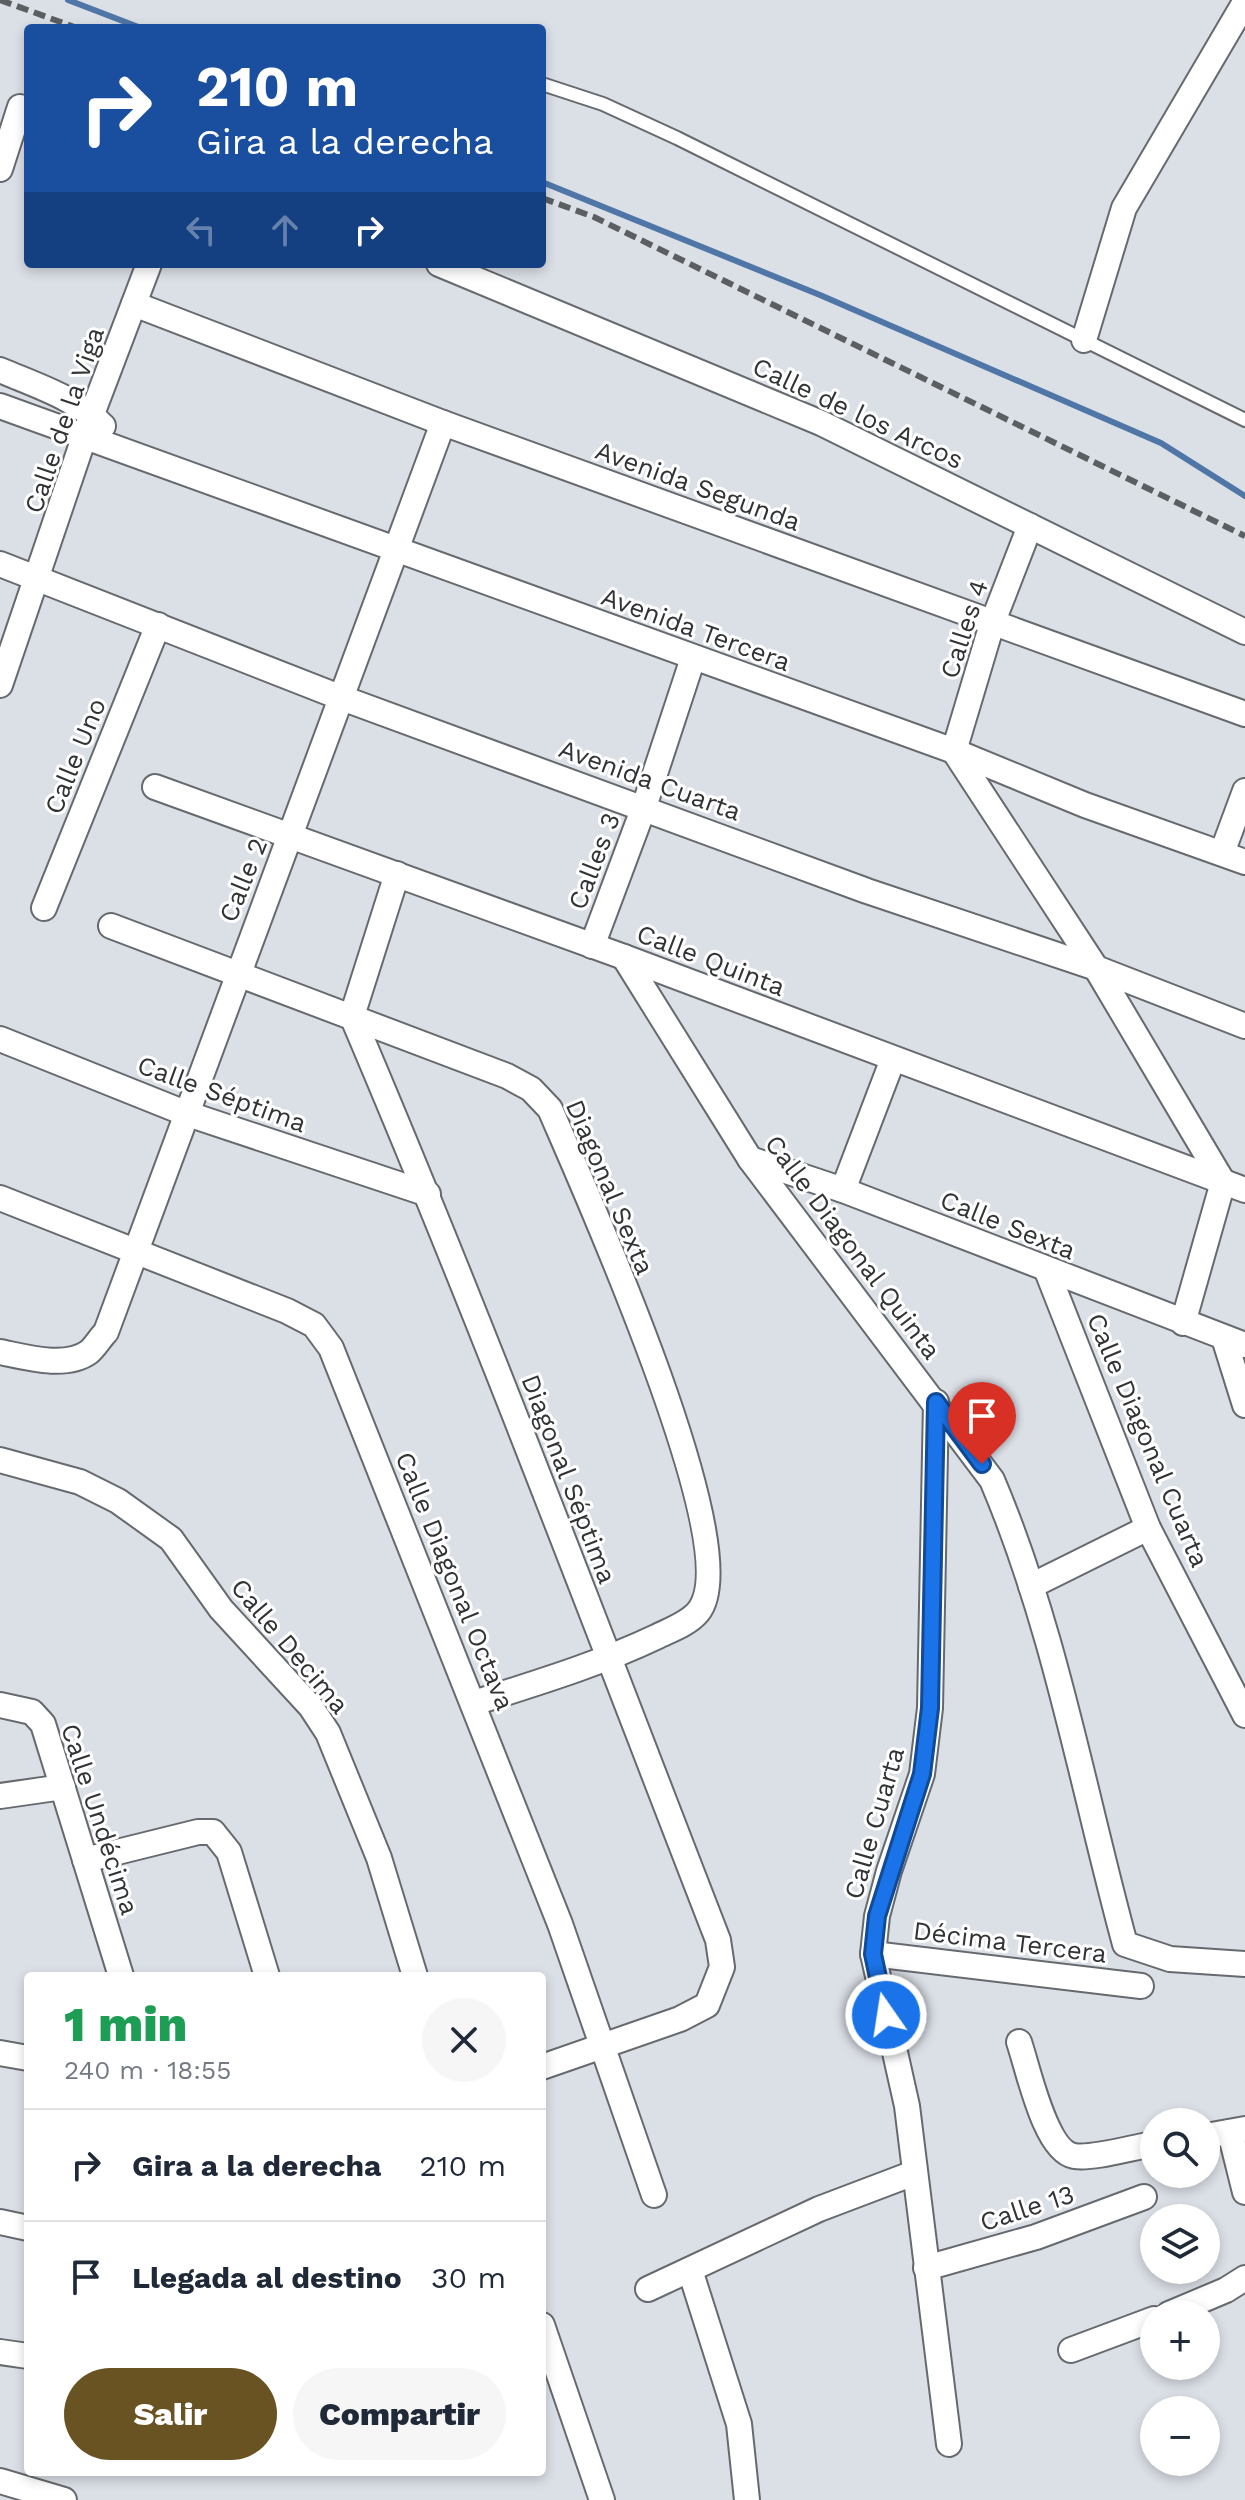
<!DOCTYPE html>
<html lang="es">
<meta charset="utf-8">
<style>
:root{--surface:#fff;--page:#f6f6f7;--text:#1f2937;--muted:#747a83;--line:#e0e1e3;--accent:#6a5323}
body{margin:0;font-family:"Work Sans",sans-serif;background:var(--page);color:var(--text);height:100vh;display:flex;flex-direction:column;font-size:30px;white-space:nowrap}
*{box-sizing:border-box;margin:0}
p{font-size:26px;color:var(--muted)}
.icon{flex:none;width:44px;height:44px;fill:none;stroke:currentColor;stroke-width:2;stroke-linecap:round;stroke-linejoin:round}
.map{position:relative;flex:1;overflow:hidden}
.details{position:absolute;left:24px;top:1972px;width:522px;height:504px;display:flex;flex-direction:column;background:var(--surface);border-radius:8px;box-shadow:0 4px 12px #0003}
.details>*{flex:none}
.top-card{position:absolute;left:24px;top:24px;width:522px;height:244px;border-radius:8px;box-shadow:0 4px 12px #0003;background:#1a4fa0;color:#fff;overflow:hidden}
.tools{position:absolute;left:1140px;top:2108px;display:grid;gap:16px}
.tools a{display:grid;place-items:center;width:80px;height:80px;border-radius:50%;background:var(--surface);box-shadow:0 4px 12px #0003;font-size:40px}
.pin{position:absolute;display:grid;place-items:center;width:68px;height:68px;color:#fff;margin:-82px -34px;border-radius:50% 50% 50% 0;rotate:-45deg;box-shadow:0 0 8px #0007}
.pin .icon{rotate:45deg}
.me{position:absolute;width:88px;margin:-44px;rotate:347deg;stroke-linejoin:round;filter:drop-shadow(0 0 6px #0008)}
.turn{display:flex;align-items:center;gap:28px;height:168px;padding:0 40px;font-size:36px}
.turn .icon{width:104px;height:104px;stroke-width:2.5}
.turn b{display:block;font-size:56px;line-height:68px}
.lanes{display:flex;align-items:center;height:76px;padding:0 40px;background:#0003;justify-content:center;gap:40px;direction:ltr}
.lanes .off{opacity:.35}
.round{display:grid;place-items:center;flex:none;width:84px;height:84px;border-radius:42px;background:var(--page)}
.summary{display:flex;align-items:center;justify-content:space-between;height:136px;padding:0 40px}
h1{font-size:48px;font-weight:800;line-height:60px;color:#1e9e55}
.button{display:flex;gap:16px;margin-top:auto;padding:16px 40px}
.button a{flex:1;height:92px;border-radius:48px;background:var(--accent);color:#fff;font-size:32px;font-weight:800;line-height:92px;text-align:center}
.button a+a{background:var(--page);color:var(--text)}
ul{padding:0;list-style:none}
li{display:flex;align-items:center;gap:24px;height:112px;padding:0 40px;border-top:2px solid var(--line)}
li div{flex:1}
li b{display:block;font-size:30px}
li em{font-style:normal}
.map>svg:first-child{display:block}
</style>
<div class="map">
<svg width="1245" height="2500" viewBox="0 0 1245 2500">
<rect width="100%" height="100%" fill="#dbdfe6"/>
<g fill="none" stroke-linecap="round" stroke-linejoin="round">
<g stroke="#4f76a6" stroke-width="6">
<path d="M68,0l73,28"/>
<path d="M542,182l278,113 341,148 84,53"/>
</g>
<defs>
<path id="lane" d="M542,84l61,20 74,34 568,282"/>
<g id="street">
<path d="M0,169l20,-62"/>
<path d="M439,264l382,159 424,209"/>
<path d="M134,304l309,119 802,291"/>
<path d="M1084,340l40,-132 121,-206"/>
<path d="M0,370c35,15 77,28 103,56"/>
<path d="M0,406l954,345 131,54 160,57"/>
<path d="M1030,526l-38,98 -38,127 142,217 127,214 -40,141"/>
<path d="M0,564l342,134 525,193 229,77 149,58"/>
<path d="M0,685l92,-271 57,-150"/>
<path d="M155,787l469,170 621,233"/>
<path d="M1222,853l23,-62"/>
<path d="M397,874l-45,142c130,305 246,615 366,924l4,27 -15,38 -27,14 -138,48"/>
<path d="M44,908l114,-283"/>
<path d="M111,926l396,150 24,13 19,20c33,77 199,442 148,503 -10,12 -28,18 -42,25 -59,28 -120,46 -182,66"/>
<path d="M592,946l52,-139 49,-149"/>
<path d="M624,957l126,202 242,321c63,148 91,310 133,464l45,15 75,5"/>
<path d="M0,1039l185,74 243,81"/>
<path d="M750,1159l93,31 402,155"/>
<path d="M843,1190l50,-131"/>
<path d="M0,1198l287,113 27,14 17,23 229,576 94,271"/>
<path d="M1047,1271l101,257 97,187"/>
<path d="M1224,1338l21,67"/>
<path d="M0,1352c25,5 66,17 89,0 6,-5 11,-14 17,-20l337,-909"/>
<path d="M936,1402l-6,306 -8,66 -33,97 -12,45 -4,38 34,152 42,338"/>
<path d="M0,1460l80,22 38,19 53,38 50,70 90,98 17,26 51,125 36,118"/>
<path d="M1031,1586l117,-58"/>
<path d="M0,1705l32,7 11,12 78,252"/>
<path d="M0,1796l63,-9"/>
<path d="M85,1860l113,-28h15l16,20 38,124"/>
<path d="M873,1954l268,32"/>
<path d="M1019,2042c9,26 26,109 55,114 20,3 59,-9 80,-12"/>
<path d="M0,2053l28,5"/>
<path d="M1230,2132l15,60"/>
<path d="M1206,2136l39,-7"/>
<path d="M0,2222l28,6"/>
<path d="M926,2268l110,-31 108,-40"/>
<path d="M690,2270l49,154 8,76"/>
<path d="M648,2289l171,-80 95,-36"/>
<path d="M1169,2314l57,-24 19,-12"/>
<path d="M542,2325l60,175"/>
<path d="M1071,2350l83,-31"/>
<path d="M0,2352l28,4"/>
<path d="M0,2481l64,19"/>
</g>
</defs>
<use href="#lane" stroke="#666a6f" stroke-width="16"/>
<use href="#street" stroke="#666a6f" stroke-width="28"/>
<use href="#lane" stroke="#fff" stroke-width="12"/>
<use href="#street" stroke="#fff" stroke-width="24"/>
<g stroke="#5c5f62" stroke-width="6" stroke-dasharray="12 6" stroke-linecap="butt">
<path d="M0,0l77,28"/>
<path d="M542,198l52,19 651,319"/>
</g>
</g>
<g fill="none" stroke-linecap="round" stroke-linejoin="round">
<defs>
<path id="route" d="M886,2015l-13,-61 4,-38 45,-142 8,-66 6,-306 46,62"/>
</defs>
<use href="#route" stroke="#114b97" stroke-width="20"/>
<use href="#route" stroke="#1a73e8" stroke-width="14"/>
</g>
<g text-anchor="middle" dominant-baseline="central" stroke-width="6" stroke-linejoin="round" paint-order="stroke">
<g font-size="26" fill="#313335" stroke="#fff">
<text transform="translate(858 413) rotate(25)">Calle de los Arcos</text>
<text transform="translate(64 420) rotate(-71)">Calle de la Viga</text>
<text transform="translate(698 486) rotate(20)">Avenida Segunda</text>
<text transform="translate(696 629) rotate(20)">Avenida Tercera</text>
<text transform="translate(964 629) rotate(-72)">Calles 4</text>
<text transform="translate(75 756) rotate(-68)">Calle Uno</text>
<text transform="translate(650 780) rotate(20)">Avenida Cuarta</text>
<text transform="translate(594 861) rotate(-69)">Calles 3</text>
<text transform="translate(243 880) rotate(-68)">Calle 2</text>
<text transform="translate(711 960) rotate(21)">Calle Quinta</text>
<text transform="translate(222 1094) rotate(20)">Calle Séptima</text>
<text transform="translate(610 1187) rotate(67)">Diagonal Sexta</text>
<text transform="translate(1008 1225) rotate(22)">Calle Sexta</text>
<text transform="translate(853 1247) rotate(53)">Calle Diagonal Quinta</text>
<text transform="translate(1148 1440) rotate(67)">Calle Diagonal Cuarta</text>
<text transform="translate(569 1479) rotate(69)">Diagonal Séptima</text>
<text transform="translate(455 1581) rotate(68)">Calle Diagonal Octava</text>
<text transform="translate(290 1646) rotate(50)">Calle Decima</text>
<text transform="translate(100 1819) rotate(72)">Calle Undécima</text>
<text transform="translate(874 1823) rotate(-74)">Calle Cuarta</text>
<text transform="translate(1010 1942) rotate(7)">Décima Tercera</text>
<text transform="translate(1027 2208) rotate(-18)">Calle 13</text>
</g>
</g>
</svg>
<div class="tools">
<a><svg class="icon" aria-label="search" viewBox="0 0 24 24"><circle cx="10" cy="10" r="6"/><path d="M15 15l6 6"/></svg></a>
<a><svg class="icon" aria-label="layers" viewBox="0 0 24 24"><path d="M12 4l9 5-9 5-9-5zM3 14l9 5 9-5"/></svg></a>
<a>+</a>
<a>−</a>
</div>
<div class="pin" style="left:982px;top:1464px;background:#d93025"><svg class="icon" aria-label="arrive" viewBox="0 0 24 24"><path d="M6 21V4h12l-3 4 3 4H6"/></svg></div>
<svg class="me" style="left:886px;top:2015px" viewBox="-20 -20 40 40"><circle r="17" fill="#1a73e8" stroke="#fff" stroke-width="3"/><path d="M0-11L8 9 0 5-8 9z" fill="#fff"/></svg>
<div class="top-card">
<div class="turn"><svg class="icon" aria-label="right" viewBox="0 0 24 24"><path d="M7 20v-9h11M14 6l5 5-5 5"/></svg><div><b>210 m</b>Gira a la derecha</div></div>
<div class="lanes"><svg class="icon off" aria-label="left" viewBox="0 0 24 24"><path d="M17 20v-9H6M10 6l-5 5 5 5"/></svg><svg class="icon off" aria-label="ahead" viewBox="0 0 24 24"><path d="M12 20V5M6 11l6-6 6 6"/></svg><svg class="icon" aria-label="right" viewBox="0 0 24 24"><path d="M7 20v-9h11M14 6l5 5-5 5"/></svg></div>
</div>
<section class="details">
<div class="summary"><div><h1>1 min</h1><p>240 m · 18:55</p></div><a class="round"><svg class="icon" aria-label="close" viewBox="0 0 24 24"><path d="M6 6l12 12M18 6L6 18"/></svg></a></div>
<ul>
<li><svg class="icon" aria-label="right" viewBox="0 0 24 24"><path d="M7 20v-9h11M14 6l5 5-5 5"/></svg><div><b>Gira a la derecha</b></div><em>210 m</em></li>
<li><svg class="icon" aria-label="arrive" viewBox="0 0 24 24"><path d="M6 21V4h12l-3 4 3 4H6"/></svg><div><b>Llegada al destino</b></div><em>30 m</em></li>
</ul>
<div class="button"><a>Salir</a><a>Compartir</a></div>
</section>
</div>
